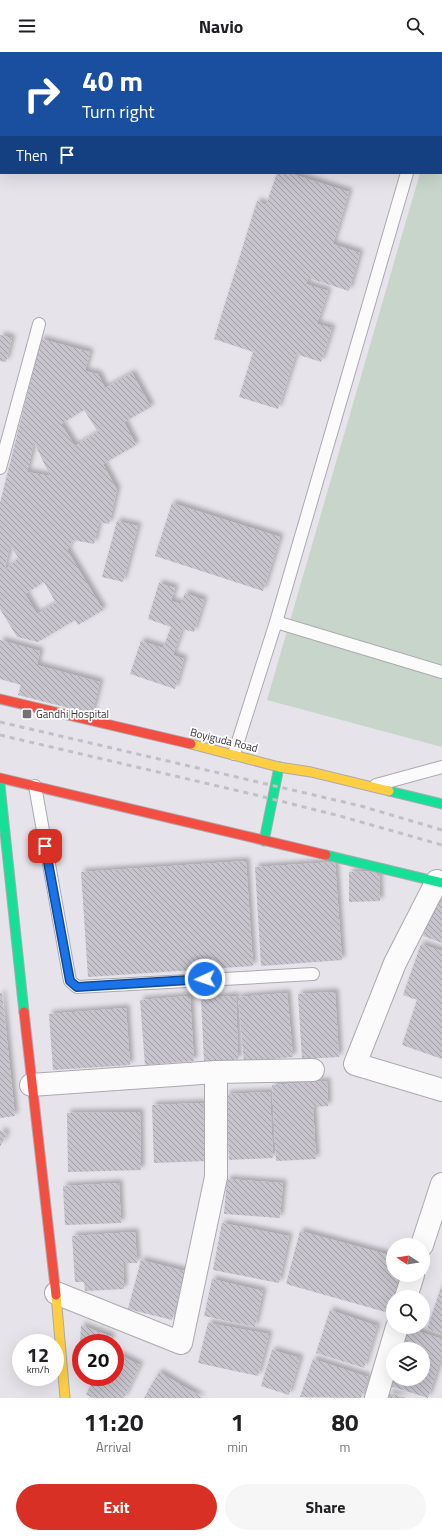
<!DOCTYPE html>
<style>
:root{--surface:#fff;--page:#f6f6f6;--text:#202124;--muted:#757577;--accent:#d93025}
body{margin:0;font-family:"Titillium Web",sans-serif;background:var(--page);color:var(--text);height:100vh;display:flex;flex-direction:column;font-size:15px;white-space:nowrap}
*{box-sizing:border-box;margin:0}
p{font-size:13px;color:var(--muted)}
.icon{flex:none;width:22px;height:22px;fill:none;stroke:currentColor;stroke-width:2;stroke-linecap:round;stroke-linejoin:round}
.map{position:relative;height:1346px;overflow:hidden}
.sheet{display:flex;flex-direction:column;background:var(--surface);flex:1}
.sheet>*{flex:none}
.guide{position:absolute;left:0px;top:0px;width:442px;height:122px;box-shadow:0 4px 16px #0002;background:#1a4fa0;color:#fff;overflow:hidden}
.needle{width:26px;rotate:282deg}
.controls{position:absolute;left:386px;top:1186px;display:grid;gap:8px}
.controls a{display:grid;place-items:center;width:44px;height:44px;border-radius:50%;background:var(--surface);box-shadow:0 4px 16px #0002;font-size:20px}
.speed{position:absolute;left:12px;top:1282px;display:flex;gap:8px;font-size:20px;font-weight:700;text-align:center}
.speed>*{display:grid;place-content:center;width:52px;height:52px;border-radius:50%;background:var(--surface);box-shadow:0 4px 16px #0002;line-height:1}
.speed small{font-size:10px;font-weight:400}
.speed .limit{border:6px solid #d22;background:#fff;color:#111}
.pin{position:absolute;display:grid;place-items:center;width:34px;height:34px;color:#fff;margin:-17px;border-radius:8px;box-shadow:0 2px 6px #0006}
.me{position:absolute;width:44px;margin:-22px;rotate:267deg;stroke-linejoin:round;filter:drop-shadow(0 0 3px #0008)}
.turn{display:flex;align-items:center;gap:14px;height:84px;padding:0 16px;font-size:18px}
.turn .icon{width:52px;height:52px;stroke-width:2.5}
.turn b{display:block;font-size:28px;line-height:34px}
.then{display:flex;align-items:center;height:38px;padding:0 16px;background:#0003;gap:8px;font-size:15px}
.eta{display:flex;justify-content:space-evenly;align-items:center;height:68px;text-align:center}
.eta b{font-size:24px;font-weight:700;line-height:28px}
.primary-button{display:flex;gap:8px;margin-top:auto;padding:8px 16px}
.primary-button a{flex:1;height:46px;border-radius:24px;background:var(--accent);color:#fff;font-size:16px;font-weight:700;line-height:46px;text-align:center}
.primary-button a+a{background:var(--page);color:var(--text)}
header{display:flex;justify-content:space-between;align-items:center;height:52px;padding:0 16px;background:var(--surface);font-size:18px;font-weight:700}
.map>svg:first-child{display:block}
</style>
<header><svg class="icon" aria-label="menu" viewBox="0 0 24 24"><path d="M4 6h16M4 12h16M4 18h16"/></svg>Navio<svg class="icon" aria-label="search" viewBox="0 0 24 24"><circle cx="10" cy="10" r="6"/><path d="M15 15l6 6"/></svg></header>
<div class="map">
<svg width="442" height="1346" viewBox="0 0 442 1346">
<defs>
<pattern id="building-back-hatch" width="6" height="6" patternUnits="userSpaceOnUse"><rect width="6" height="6" fill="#c7c3cd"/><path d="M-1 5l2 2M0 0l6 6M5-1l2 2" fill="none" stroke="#a29fa7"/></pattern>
<filter id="shadow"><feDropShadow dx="3.5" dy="-3.5" stdDeviation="2" flood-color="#0004"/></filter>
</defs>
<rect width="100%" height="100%" fill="#e6e3ea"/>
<path fill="#c8d5cb" d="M441,89l1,1v605l-175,-47 153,-527h21z"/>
<g fill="url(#building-back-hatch)" fill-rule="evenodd" filter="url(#shadow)">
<path d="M277,121h12l60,19 -16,52 27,9 -11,38 -41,-13 -2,6 22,7 -11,33 15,4 -11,34 -25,-8 -18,55 -39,-12 14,-45 -39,-13 43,-138 9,4z"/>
<path d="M0,283l12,3 -6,24 -6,-1z"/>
<path d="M41,287l49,13 -5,19 13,3 7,14 27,-15 19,34 -27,15 12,23 -33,19 14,26 -8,34 -10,-2 -5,22 -21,-4 -6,10 36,60 -25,15 -3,-5 -37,22 -21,-5 -17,-28v-106zM84,358l14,22 -23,14 -14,-22zM34,390l16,34 -23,-4zM10,494l9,12 -15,13zM44,530l12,21 -19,11 -12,-20z"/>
<path d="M172,451l108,34 -17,54 -108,-35z"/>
<path d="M117,469l21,5 -15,56 -21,-5z"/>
<path d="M159,531l16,5 -4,13 10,3 4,-11 19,7 -10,32 -12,-3 -9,26 11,4 -9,30 -45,-15 11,-33 22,7 8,-21 -23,-8z"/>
<path d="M0,588l40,11 -3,14 63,17 -8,32 -74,-19 3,-10 -21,-6z"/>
<path d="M246,809l7,105 -165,11 -7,-105z"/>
<path d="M335,810l7,98 -81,6 -6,-99z"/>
<path d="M379,819l1,30 -31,1v-30z"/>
<path d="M441,835h1v56l-19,-7z"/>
<path d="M421,892l21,7v108l-40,-14 15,-45 -14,-5z"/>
<path d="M335,940l4,65 -37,2 -4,-65z"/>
<path d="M0,941h2l13,123 -15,2z"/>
<path d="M287,941l6,64 -49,5 -6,-65z"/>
<path d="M190,944l4,65 -49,4 -5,-65z"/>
<path d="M236,944l2,64 -34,2 -3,-64z"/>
<path d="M126,956l4,57 -77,5 -4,-56z"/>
<path d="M327,1029l1,25 -15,1 3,52 -40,2 -4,-76z"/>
<path d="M270,1040l3,66 -44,2 -3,-66z"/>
<path d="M203,1051l2,58 -51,2 -2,-58z"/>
<path d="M140,1060l1,58 -73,2 -1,-59z"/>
<path d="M0,1078l7,4 -7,13z"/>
<path d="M227,1127l56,4 -3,35 -56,-4z"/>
<path d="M119,1131l2,40 -56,2 -2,-39z"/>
<path d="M222,1171l67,13 -10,47 -66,-13z"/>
<path d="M300,1179l93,25v19h7l-11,38 -103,-29z"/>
<path d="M135,1180l2,31h-14l1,26 -39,2 -1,-9h-9l-3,-46z"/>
<path d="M141,1208l44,11 -13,49 -44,-11z"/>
<path d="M212,1227l51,12 -8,36 -51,-11z"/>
<path d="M442,1232v50l-15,-5z"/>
<path d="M330,1258l47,16 -13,42 -48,-15z"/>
<path d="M208,1271l61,11 -11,42 -60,-13z"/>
<path d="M81,1273l31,12 -3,6h-29z"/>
<path d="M405,1275l37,12v16l-14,43 -41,-13 6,-6h30v-30h-25z"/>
<path d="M272,1298l28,8 -11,37 -28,-9z"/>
<path d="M115,1301l25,12 -16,33h-31l-7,-3 8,-18h21z"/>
<path d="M313,1307l55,18 -7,21 -61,-1z"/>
<path d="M159,1320l44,26h-59z"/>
<path d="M389,1341l17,5h-18z"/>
</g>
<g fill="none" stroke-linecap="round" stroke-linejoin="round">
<defs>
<g id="lane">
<path d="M307,0l1,1"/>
<path d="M441,58l1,1"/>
<path d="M0,416l39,-144"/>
<path d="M276,570l166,50"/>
<path d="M234,702l42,-132 131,-449"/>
<path d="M376,733l66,-18"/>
<path d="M35,734l35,195 7,6 236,-13"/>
</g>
<g id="street">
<path d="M437,829l-42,82 -40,101 87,26"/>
<path d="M31,1033l185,-13 97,-2"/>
<path d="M422,1193l20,-61"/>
<path d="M56,1241l125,50 35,-166v-105"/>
<path d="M406,1245l7,-22"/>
<path d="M376,1346l21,-71"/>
</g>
<g id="fast">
<path d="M0,733l24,227"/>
<path d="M389,739l53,13"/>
<path d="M264,789l15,-74"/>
<path d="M326,803l116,28"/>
</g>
<g id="slow">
<path d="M191,692l88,23 32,5 78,19"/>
<path d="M56,1243l9,103"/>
</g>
<g id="jam">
<path d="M0,647l191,45"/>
<path d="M0,726l326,77"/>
<path d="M24,960l32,283"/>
</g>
</defs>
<use href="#lane" stroke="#aca9af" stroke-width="14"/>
<use href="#street" stroke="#aca9af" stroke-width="24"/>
<use href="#fast" stroke="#aca9af" stroke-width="11"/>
<use href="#slow" stroke="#aca9af" stroke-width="11"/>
<use href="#jam" stroke="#aca9af" stroke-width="11"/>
<use href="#lane" stroke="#fbfbfc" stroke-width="12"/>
<use href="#street" stroke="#fbfbfc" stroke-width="22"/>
<use href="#fast" stroke="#16e098" stroke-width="9"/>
<use href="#slow" stroke="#ffcf43" stroke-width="9"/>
<use href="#jam" stroke="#f24e42" stroke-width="9"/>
<g stroke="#c1c0c2" stroke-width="3" stroke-dasharray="5 5" stroke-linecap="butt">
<path d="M0,670l361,84 81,24"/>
<path d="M0,683l256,60 84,21 102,29"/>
</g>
</g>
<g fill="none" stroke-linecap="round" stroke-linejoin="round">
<defs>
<path id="route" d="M45,794l25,135 7,6 128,-8"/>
</defs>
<use href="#route" stroke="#114b97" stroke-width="10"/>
<use href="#route" stroke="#1a73e8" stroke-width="7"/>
</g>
<rect fill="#747177" stroke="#fff" stroke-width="1.5" x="22" y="657" width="10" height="10" rx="2"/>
<g text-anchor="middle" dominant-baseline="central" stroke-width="3.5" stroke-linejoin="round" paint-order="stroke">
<g font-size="11" fill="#363439" stroke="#fff" text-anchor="start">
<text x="36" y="662">Gandhi Hospital</text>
</g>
<g font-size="11" fill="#363439" stroke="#fff">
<text transform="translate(224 688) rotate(14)">Boyiguda Road</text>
</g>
</g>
</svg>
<div class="controls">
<a><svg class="needle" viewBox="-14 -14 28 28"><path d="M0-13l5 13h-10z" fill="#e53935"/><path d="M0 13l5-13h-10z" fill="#757577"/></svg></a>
<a><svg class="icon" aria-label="search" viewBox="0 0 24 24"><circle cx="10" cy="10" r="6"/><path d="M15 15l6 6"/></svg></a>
<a><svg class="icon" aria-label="layers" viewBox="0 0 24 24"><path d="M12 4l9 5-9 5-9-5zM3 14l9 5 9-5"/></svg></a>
</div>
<div class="speed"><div>12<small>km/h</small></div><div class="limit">20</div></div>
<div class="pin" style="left:45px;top:794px;background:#d93025"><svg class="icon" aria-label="arrive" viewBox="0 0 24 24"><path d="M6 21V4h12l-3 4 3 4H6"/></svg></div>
<svg class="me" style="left:205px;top:927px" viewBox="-20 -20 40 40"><circle r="17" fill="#1a73e8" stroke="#fff" stroke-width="3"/><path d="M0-11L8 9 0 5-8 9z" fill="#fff"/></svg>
<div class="guide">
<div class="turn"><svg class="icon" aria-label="right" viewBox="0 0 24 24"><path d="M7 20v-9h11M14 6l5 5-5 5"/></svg><div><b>40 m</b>Turn right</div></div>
<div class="then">Then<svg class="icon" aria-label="arrive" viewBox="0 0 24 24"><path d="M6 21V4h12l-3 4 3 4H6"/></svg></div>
</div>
</div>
<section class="sheet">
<div class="eta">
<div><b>11:20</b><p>Arrival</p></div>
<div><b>1</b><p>min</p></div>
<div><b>80</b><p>m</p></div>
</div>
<div class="primary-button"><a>Exit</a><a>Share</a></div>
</section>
